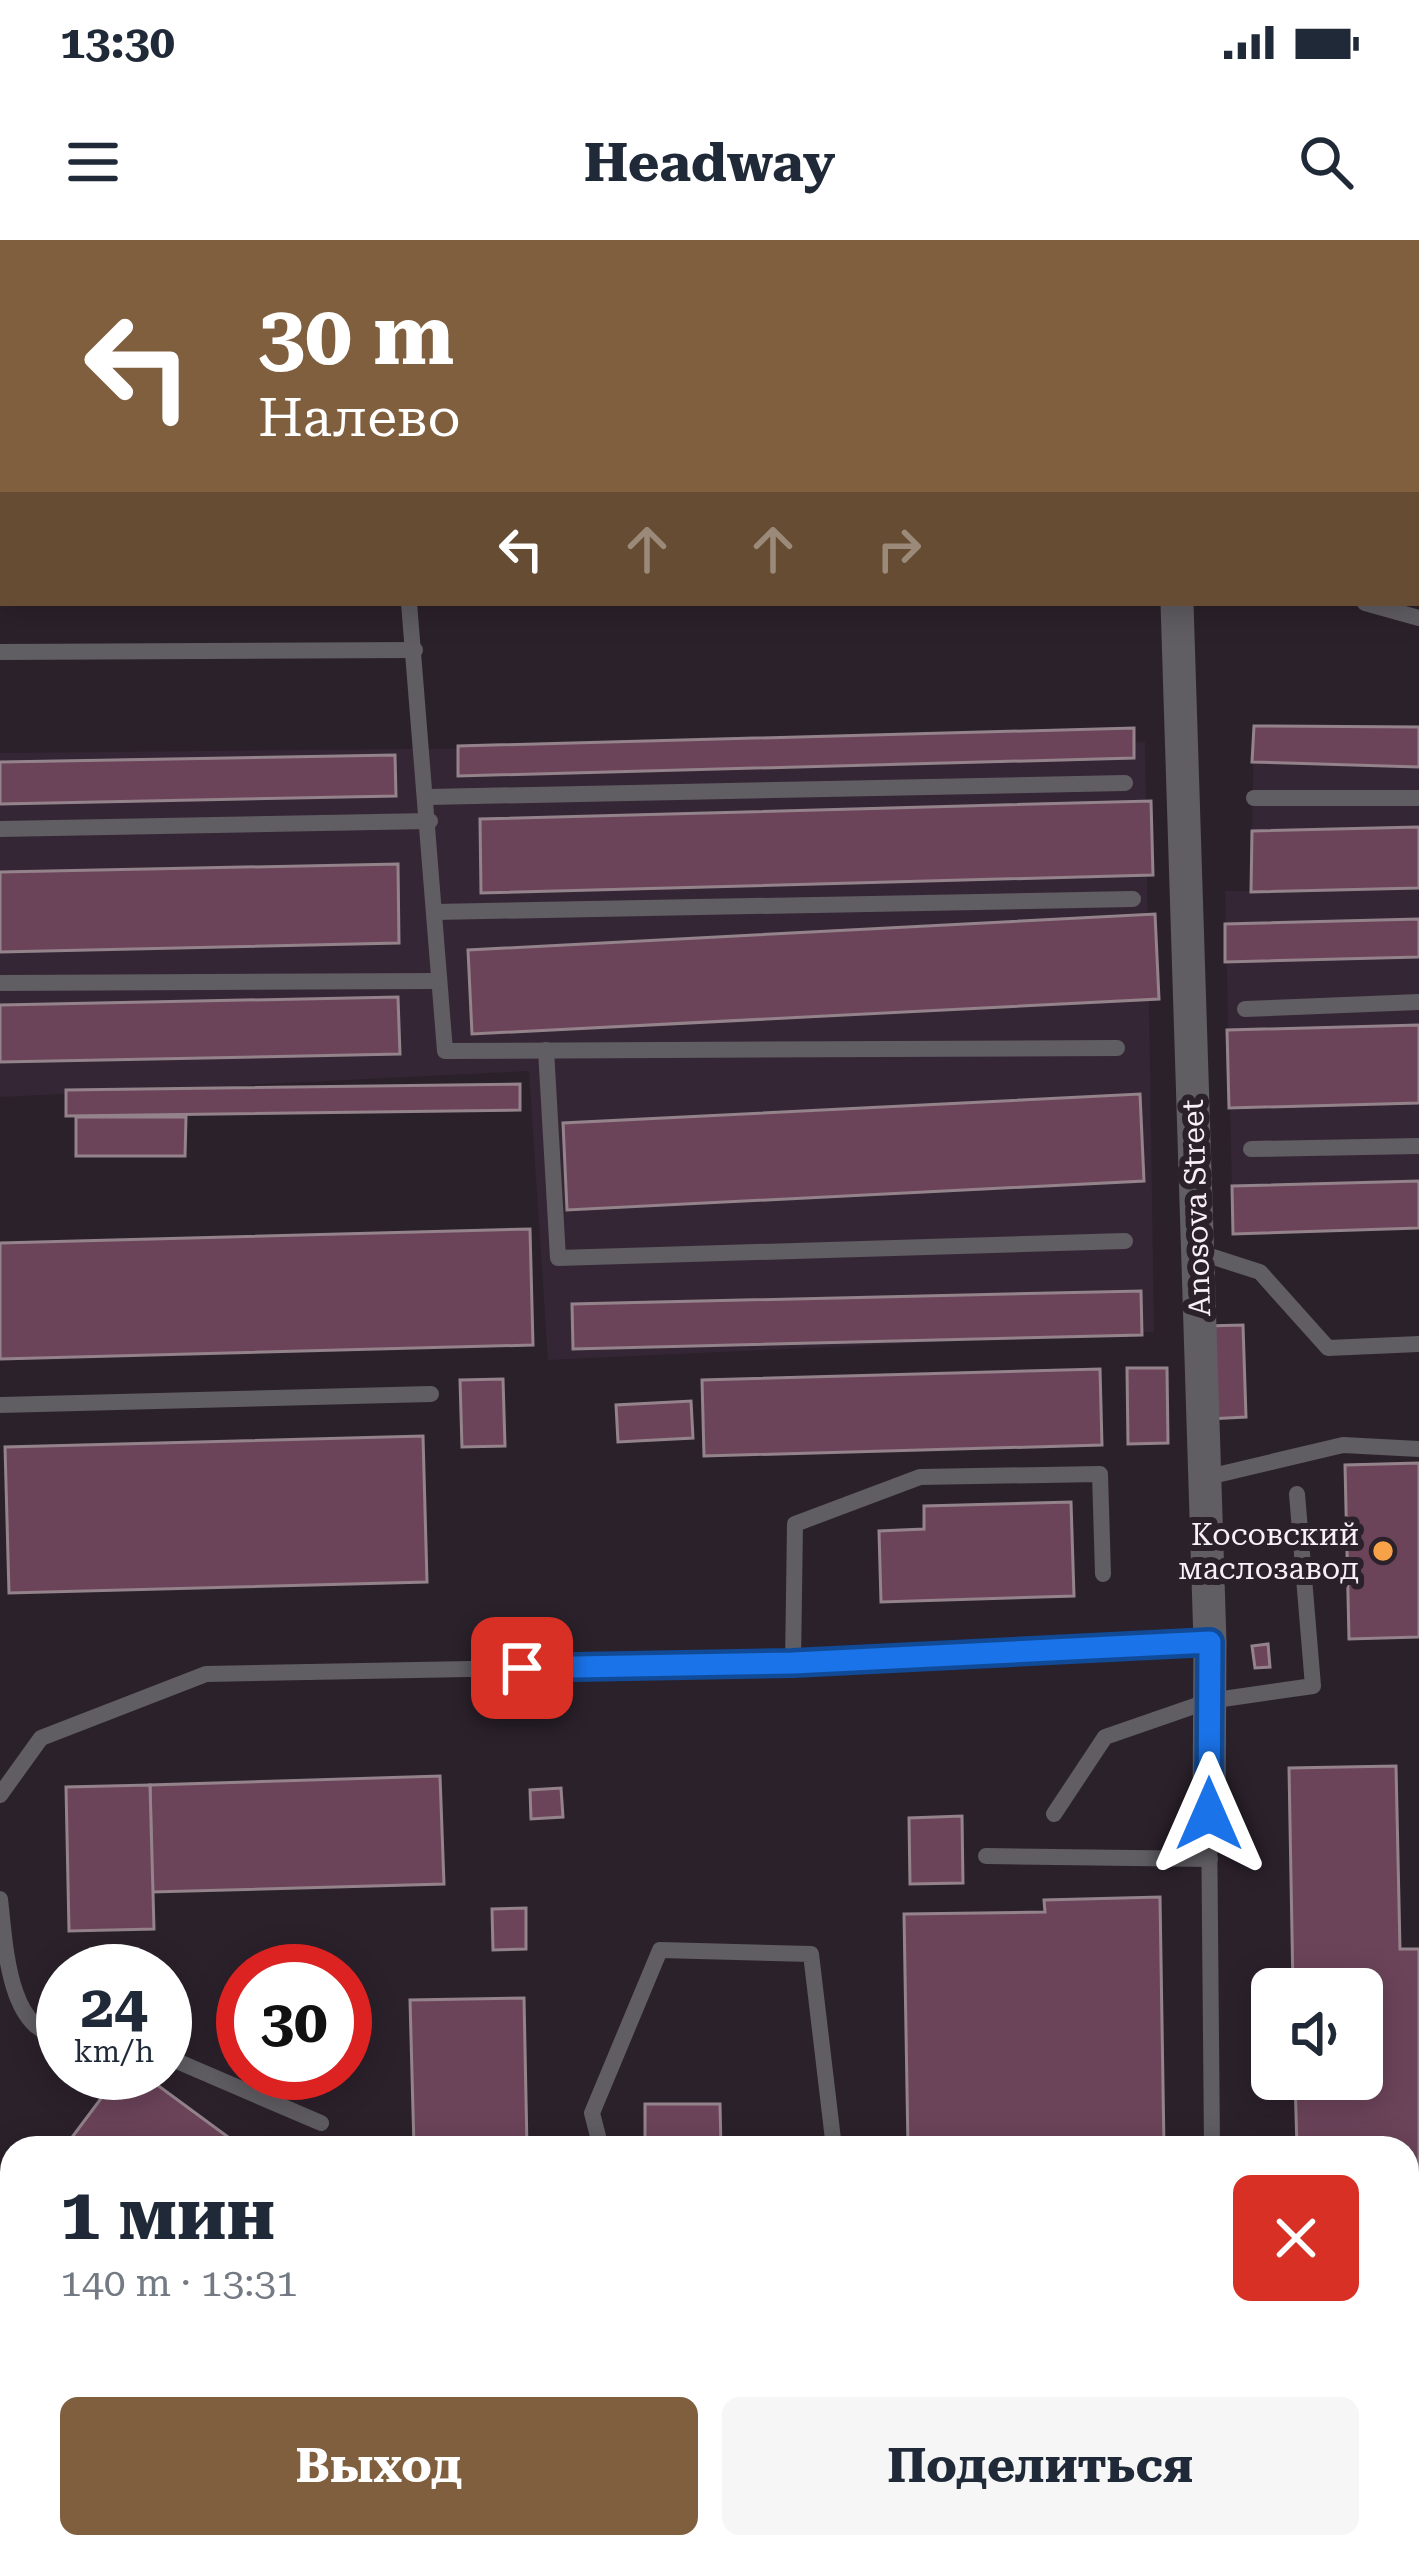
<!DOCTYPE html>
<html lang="ru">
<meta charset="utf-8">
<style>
:root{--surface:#fff;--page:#f6f6f7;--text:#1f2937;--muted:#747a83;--accent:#805f3f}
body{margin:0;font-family:"Roboto Serif",serif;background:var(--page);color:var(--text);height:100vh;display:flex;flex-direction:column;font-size:45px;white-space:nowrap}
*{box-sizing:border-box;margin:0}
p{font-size:39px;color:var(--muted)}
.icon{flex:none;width:66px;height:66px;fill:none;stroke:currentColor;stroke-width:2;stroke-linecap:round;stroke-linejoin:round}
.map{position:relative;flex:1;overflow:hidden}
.drawer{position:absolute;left:0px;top:1896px;width:1419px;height:423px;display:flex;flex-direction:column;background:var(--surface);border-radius:36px 36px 0 0;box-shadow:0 6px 30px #0003}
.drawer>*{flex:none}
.guide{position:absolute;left:0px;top:0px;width:1419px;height:366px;box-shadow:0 6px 30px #0003;background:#805f3f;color:#fff;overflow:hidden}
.fabs{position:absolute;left:1251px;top:1728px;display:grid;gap:24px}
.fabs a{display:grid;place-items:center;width:132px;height:132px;border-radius:18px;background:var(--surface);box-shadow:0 6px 30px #0003;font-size:60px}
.speed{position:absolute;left:36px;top:1704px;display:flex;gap:24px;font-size:60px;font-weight:700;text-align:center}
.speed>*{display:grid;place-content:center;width:156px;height:156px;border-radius:50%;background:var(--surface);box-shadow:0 6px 30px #0003;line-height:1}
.speed small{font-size:30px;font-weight:400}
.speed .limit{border:18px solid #d22;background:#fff;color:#111}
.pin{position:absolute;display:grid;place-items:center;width:102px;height:102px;color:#fff;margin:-51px;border-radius:24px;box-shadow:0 6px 18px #0006}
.me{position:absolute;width:132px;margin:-66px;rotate:0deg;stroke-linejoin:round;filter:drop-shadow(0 0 9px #0008)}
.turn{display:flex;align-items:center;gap:42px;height:252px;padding:0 60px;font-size:54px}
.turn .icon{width:156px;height:156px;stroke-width:2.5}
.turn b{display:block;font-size:84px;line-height:102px}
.lanes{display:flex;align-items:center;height:114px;padding:0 60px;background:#0003;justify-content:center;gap:60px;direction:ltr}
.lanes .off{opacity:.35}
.round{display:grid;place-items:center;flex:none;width:126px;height:126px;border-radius:18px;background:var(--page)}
.head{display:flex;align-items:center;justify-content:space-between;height:204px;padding:0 60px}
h1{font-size:72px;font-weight:700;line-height:90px}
.button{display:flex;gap:24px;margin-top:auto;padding:24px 60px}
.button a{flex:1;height:138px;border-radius:18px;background:var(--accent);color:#fff;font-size:48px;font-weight:700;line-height:138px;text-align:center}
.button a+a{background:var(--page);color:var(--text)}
.status{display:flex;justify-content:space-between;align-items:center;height:84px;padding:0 60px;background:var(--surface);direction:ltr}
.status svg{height:33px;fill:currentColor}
header{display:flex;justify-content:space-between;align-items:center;height:156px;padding:0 60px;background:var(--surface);font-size:54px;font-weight:700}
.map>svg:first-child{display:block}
</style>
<div class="status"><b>13:30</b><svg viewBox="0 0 49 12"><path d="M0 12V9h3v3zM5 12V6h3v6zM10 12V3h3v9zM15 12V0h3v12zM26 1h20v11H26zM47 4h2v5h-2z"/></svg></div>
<header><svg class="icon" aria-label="menu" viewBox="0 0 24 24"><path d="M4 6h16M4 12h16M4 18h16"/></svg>Headway<svg class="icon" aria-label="search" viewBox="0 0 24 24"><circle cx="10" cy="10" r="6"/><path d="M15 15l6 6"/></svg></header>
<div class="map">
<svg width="1419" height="2317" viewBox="0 0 1419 2317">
<rect width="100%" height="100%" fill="#2b212b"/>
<g fill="#352635">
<path d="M1254,486l165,1v501l-186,6 -8,-343h26z"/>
<path d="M1145,502l9,590 -606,28 -19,-289 -529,26v-344z"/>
<path d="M0,1956l12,13v338h1395v-22h12v32h-1419z"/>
</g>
<g fill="#6c445a" stroke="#94838b" stroke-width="3">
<path d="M1254,486l165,1v40l-167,-5z"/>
<path d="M1134,488v30l-676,18v-30z"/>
<path d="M395,515l1,41 -396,8v-42z"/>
<path d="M1151,561l2,74 -672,18 -1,-74z"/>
<path d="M1419,587v61l-168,4 1,-61z"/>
<path d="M398,624l1,79 -399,9v-80z"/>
<path d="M1155,674l4,85 -687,35 -4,-84z"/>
<path d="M1419,679v38l-194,5v-38z"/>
<path d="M398,757l2,57 -400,8v-57z"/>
<path d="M1419,785v78l-190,5 -2,-78z"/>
<path d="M520,844v26l-454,6v-26z"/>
<path d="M1140,854l4,87 -577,29 -4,-87z"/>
<path d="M76,877h110l-1,39h-109z"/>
<path d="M1419,941v47l-186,6 -1,-48z"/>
<path d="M530,989l3,116 -533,14v-116z"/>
<path d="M1141,1051l1,44 -569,14 -1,-45z"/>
<path d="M1243,1085l3,92 -37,2 -4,-93z"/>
<path d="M1127,1128h40l1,75 -40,1z"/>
<path d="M1100,1129l2,76 -398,11 -2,-76z"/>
<path d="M503,1139l2,67 -43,1 -2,-67z"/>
<path d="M691,1161l2,37 -75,4 -2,-37z"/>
<path d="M423,1196l4,146 -418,11 -4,-146z"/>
<path d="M1419,1223v174l-70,2 -4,-174z"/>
<path d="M1071,1262l3,94 -193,6 -2,-71 45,-2v-23z"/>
<path d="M1268,1404l2,23 -15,1 -3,-22z"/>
<path d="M1396,1526l4,183h19v292h-12v-93h-110l-2,-69h67v-90h-69l-4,-221z"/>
<path d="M440,1536l4,108 -292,8 -2,-107z"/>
<path d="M150,1545l4,144 -85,2 -3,-144z"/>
<path d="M561,1548l2,29 -32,2 -1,-29z"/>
<path d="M962,1576l1,67 -53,1 -1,-66z"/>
<path d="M1160,1657l4,251h-256l-4,-234 141,-2 -1,-12z"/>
<path d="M526,1668v41l-33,1 -1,-41z"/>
<path d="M524,1758l3,150h-113l-4,-148z"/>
<path d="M120,1833h21l102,75h-179z"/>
<path d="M645,1864h75l1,44h-76z"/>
<path d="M0,1966l12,10v95l-12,-10z"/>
<path d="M12,2183v124h459v10h-471v-133z"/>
<path d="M767,2307h333l1,10h-440l-1,-7z"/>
<path d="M660,2310l1,7h-75v-5z"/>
<path d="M586,2312v5h-115v-1z"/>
</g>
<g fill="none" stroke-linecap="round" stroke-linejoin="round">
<path stroke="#6d646d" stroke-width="8" stroke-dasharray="6 9" stroke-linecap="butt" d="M596,3l2,-3"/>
<g stroke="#605d63" stroke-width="16">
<path d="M409,363l36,448 672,-3"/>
<path d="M1365,363l54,15"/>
<path d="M0,412l415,-2"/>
<path d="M428,557l697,-14"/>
<path d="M1254,558h165"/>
<path d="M0,589l430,-8"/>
<path d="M434,672l699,-13"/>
<path d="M0,743l436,-2"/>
<path d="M1245,769l174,-7"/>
<path d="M546,810l12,208 567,-17"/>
<path d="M1251,909l168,-3"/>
<path d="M1198,1012l62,20 68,76 91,-4"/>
<path d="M0,1165l431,-11"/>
<path d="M1204,1238l139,-33 76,4"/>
<path d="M1103,1334l-3,-100 -180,3 -125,47 -2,139 417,-21"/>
<path d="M0,1555l41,-57 165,-64 587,-11"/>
<path d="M1054,1574l51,-77 104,-36 104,-15 -16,-192"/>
<path d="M1209,1574l3,334"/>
<path d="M986,1616l224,3"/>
<path d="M0,1659c5,40 7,136 63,137"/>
<path d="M165,1816l156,67"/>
<path d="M601,1908l-9,-35 68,-163 151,4 23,194"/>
<path d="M1407,2239h12"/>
</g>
<g stroke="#605d63" stroke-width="33">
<path d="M368,0v3"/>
<path d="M1163,0v3"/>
<path d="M1177,363l33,1039 -1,172"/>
</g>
<g stroke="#9b94a2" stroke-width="33">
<path d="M1416,28h3"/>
<path d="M0,52h3"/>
</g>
</g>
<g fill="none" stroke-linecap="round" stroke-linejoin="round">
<defs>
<path id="route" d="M522,1428l271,-5 417,-21 -1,172"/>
</defs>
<use href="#route" stroke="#114b97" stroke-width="30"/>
<use href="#route" stroke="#1a73e8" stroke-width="21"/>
</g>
<circle fill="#f7a149" stroke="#2b212b" stroke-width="4.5" cx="1383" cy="1311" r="12"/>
<g text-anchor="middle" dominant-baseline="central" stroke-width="12" stroke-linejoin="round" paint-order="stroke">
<g font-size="30" fill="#f7f0f7" stroke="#2b212b">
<text transform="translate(1196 968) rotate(-92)">Anosova Street</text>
</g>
<g font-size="30" fill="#f7f0f7" stroke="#2b212b" text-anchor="end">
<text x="1359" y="1294">Косовский<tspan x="1359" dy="34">маслозавод</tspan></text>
</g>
</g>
</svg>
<div class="fabs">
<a><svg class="icon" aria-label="sound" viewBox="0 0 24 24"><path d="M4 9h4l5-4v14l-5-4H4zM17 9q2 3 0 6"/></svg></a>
</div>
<div class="speed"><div>24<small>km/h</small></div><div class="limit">30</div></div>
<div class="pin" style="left:522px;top:1428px;background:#d93025"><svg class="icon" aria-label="arrive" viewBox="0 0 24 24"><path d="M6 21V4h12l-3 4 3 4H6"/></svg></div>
<svg class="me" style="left:1209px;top:1574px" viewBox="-20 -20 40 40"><path d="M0-17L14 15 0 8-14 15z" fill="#1a73e8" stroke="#fff" stroke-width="4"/></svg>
<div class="guide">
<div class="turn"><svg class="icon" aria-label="left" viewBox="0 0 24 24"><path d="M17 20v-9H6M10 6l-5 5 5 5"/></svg><div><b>30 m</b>Налево</div></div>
<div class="lanes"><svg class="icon" aria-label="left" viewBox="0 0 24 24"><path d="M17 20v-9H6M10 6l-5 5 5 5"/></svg><svg class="icon off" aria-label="ahead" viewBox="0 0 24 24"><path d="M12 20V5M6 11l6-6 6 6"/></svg><svg class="icon off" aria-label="ahead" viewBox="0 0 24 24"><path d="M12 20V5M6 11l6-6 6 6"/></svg><svg class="icon off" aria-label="right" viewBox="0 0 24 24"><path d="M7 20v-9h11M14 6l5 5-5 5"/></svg></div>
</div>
<section class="drawer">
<div class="head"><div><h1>1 мин</h1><p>140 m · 13:31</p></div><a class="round" style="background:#d93025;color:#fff"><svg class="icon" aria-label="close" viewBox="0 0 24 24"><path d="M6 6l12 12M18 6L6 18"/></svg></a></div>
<div class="button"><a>Выход</a><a>Поделиться</a></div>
</section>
</div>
